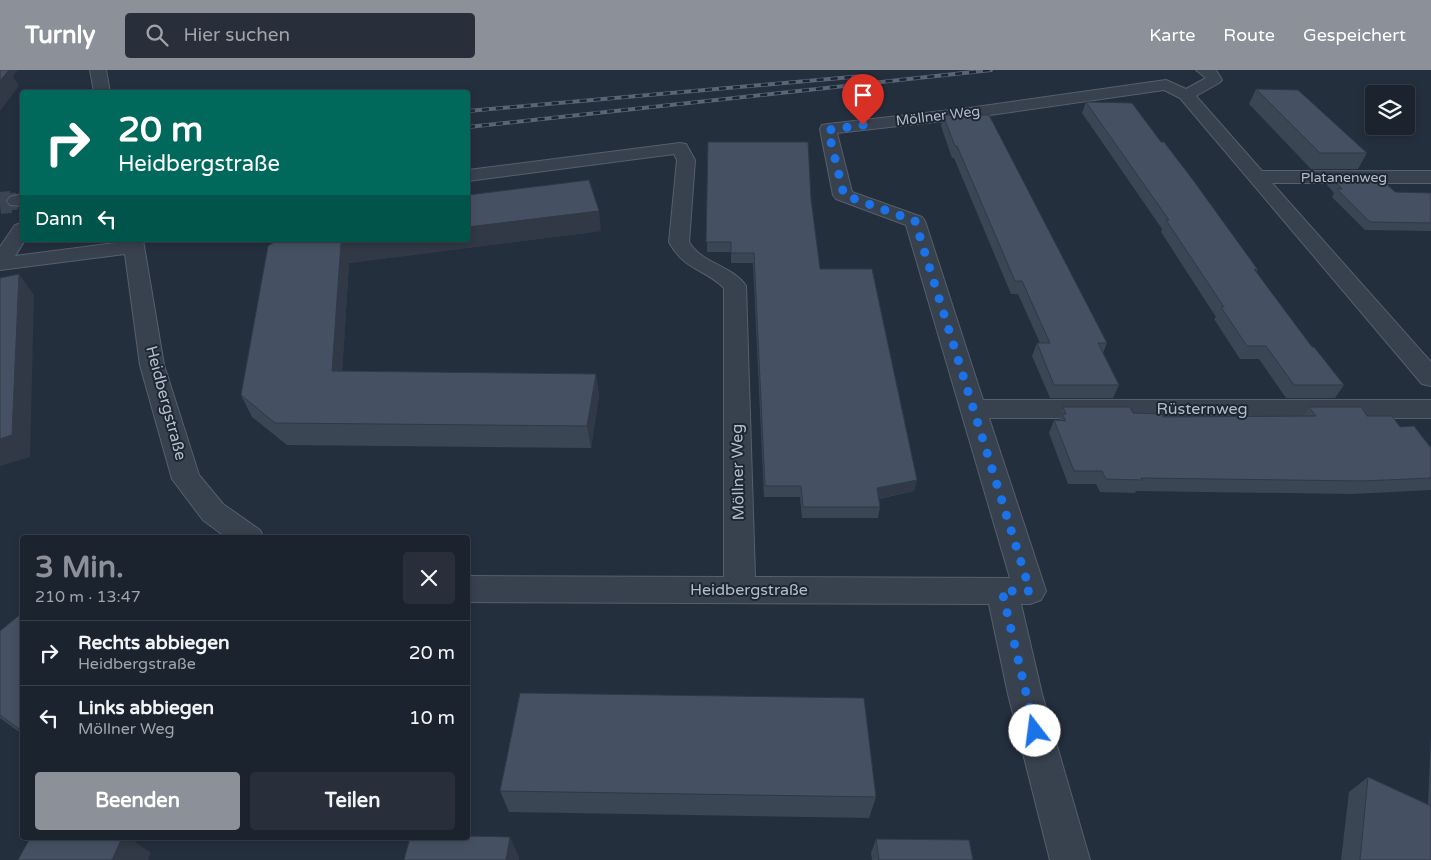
<!DOCTYPE html>
<html lang="de">
<meta charset="utf-8">
<style>
:root{--surface:#1b232e;--page:#282f3a;--text:#f1f3f6;--muted:#a0a4aa;--line:#39404a;--accent:#8c9099}
body{margin:0;font-family:"Varela Round",sans-serif;background:var(--page);color:var(--text);height:100vh;display:flex;flex-direction:column;font-size:19px;white-space:nowrap}
*{box-sizing:border-box;margin:0}
p{font-size:16px;color:var(--muted)}
.icon{flex:none;width:28px;height:28px;fill:none;stroke:currentColor;stroke-width:2;stroke-linecap:round;stroke-linejoin:round}
.map{position:relative;flex:1;overflow:hidden}
.side{position:absolute;left:20px;top:465px;width:450px;height:305px;display:flex;flex-direction:column;background:var(--surface);border-radius:5px;box-shadow:0 2px 8px #0003,0 0 0 1px var(--line)}
.side>*{flex:none}
.banner{position:absolute;left:20px;top:20px;width:450px;height:152px;border-radius:5px;box-shadow:0 2px 8px #0003,0 0 0 1px var(--line);background:#00695c;color:#fff;overflow:hidden}
.controls{position:absolute;left:1365px;top:15px;display:grid;gap:10px}
.controls a{display:grid;place-items:center;width:50px;height:50px;border-radius:5px;background:var(--surface);box-shadow:0 2px 8px #0003,0 0 0 1px var(--line);font-size:25px}
.pin{position:absolute;display:grid;place-items:center;width:42px;height:42px;color:#fff;margin:-51px -21px;border-radius:50% 50% 50% 0;rotate:-45deg;box-shadow:0 0 5px #0007}
.pin .icon{rotate:45deg}
.me{position:absolute;width:55px;margin:-28px;rotate:345deg;stroke-linejoin:round;filter:drop-shadow(0 0 4px #0008)}
.turn{display:flex;align-items:center;gap:18px;height:105px;padding:0 15px;font-size:22px}
.turn .icon{width:65px;height:65px;stroke-width:2.5}
.turn b{display:block;font-size:35px;line-height:42px}
.then{display:flex;align-items:center;height:48px;padding:0 15px;background:#0003;gap:10px;font-size:19px}
.round{display:grid;place-items:center;flex:none;width:52px;height:52px;border-radius:5px;background:var(--page)}
.head{display:flex;align-items:center;justify-content:space-between;height:85px;padding:0 15px}
h1{font-size:30px;font-weight:700;line-height:38px;color:var(--accent)}
.primary-button{display:flex;gap:10px;margin-top:auto;padding:10px 15px}
.primary-button a{flex:1;height:58px;border-radius:5px;background:var(--accent);color:#fff;font-size:20px;font-weight:700;line-height:58px;text-align:center}
.primary-button a+a{background:var(--page);color:var(--text)}
ul{padding:0;list-style:none}
li{display:flex;align-items:center;gap:15px;height:65px;padding:0 15px;border-top:1px solid var(--line)}
li div{flex:1}
li b{display:block;font-size:19px}
li em{font-style:normal}
header{display:flex;align-items:center;gap:30px;box-sizing:border-box;height:70px;padding:0 25px;background:var(--accent);color:#fff}
header strong{font-size:24px}
nav{display:flex;gap:28px;margin-inline-start:auto;font-size:18px}
.search{width:350px;height:45px;background:var(--page);display:flex;align-items:center;gap:12px;box-sizing:border-box;padding:0 18px;border-radius:5px;color:var(--muted);font-size:19px}
.map>svg:first-child{display:block}
</style>
<header>
<strong>Turnly</strong>
<div class="search"><svg class="icon" aria-label="search" viewBox="0 0 24 24"><circle cx="10" cy="10" r="6"/><path d="M15 15l6 6"/></svg>Hier suchen</div>
<nav><a>Karte</a><a>Route</a><a>Gespeichert</a></nav>
</header>
<div class="map">
<svg width="1431" height="790" viewBox="0 0 1431 790">
<rect width="100%" height="100%" fill="#242f3e"/>
<g fill="none" stroke-linecap="round" stroke-linejoin="round">
<path stroke="#3a4453" stroke-width="17" stroke-dasharray="17 9" stroke-linecap="butt" d="M0,133l17,-2"/>
<path stroke="#3a4453" stroke-width="22" stroke-dasharray="22 11" stroke-linecap="butt" d="M0,133l11,-1"/>
<defs>
<g id="minor">
<path d="M90,0h16l4,22h-16z"/>
<path d="M1196,0h20l6,10 -3,3 -23,13 66,75h169v12h-159l159,179v24l-9,-2 -242,-286 -16,-8 -195,28 -132,15 15,59 70,25 3,4 58,179h448v18h-442l57,173 -5,9 -11,4h-9l21,90 48,166h-40l-42,-166 -19,-90 -521,-2v-26l256,1v-289c-20,-20 -39,-17 -55,-46l8,-82 -3,-6 -206,27v-11l212,-27 6,1 9,16 -6,82c13,22 43,23 57,44l9,291 255,1 -104,-353 -70,-26 -3,-4 -13,-66 2,-4 6,-1 141,-16 197,-28 20,9 20,-11z"/>
<path d="M22,124v12l-12,-1 -3,-4 3,-4z"/>
<path d="M22,153v17h3l-10,16 108,-14v-2h20l21,125 35,110 24,29 37,26 4,8h-37l-24,-18 -31,-41 -32,-114 -15,-111 -125,16v-23l15,-22z"/>
</g>
</defs>
<use href="#minor" stroke="#565f6c" stroke-width="2"/>
<use href="#minor" fill="#38414e" fill-rule="evenodd"/>
<defs>
<g id="rail">
<path d="M468,41l395,-35"/>
<path d="M468,57l523,-57"/>
</g>
</defs>
<use href="#rail" stroke="#5a6575" stroke-width="4"/>
<use href="#rail" stroke="#1d2633" stroke-width="2.5" stroke-dasharray="7" stroke-linecap="butt"/>
</g>
<g fill="#3b4654">
<path d="M1256,19l111,64 -9,16h-47l-62,-65z"/>
<path d="M1086,32l75,40 97,128 -2,2 56,75 32,38 -9,13h-49l-27,-39h-19l-26,-40 2,-2 -55,-85 1,-3 -80,-116z"/>
<path d="M943,45l164,228 -4,10 16,32 -6,13h-63l-18,-42 5,-13h3l-22,-49h-7l-57,-136h-2l-11,-32z"/>
<path d="M708,72l103,57 9,70 97,211 -3,11 -35,8 1,8 -2,11h-76l-2,-21h-36l-11,-234h-22v-11h-24z"/>
<path d="M1331,107l64,15 36,1v38l-66,-1 -33,-33 2,-4 -7,-8z"/>
<path d="M601,161l-252,32 -7,108 254,3 3,22 -8,52 -304,-3 -35,-28 -11,-22 27,-149z"/>
<path d="M1063,337l70,6 30,4 140,-1 6,-9 58,9 33,11 31,21v42l-79,4 -216,-3 -1,2 -35,-1 -4,-8h-28l-19,-51 5,-13h5z"/>
<path d="M22,543v121l-22,-16v-87z"/>
<path d="M1431,665v125h-90l8,-68 19,-15 60,27z"/>
<path d="M500,721l376,6 -7,21 -360,-6z"/>
<path d="M876,769l97,21h-101l-1,-7z"/>
</g>
<g fill="#303945">
<path d="M0,0h18l-5,6 6,10 -19,25z"/>
<path d="M599,141l2,20 -252,32 -8,129 -9,-21 9,-128 23,-3h104v-13z"/>
<path d="M19,204l15,21 -4,162 -30,9v-27z"/>
<path d="M596,304l3,22 -8,52 -4,-22z"/>
<path d="M917,410l-3,11 -39,8 2,-11z"/>
<path d="M510,767l9,20v3h-13z"/>
<path d="M122,768h8l21,15 -3,7h-36z"/>
</g>
<g fill="#455162" stroke="#303945">
<path d="M0,0h9l-9,11z"/>
<path d="M1256,19l42,1 69,63h-47z"/>
<path d="M1086,32l46,1 29,39h3l29,38 65,90 -4,-1 58,78h2l30,38h-50l-28,-39h-19l-26,-39h3l-58,-87h3z"/>
<path d="M943,45h46l118,228h-9l21,42h-65l-17,-42h13l-28,-62h-7l-58,-135h-2z"/>
<path d="M708,72h100l3,57 9,70h52l45,211 -40,8 3,19h-77l-2,-21h-36l-11,-233h-23v-11h-25z"/>
<path d="M1331,107h48l16,15 36,1v30l-61,-1 -33,-33h5z"/>
<path d="M589,110l10,31 -131,16v-32z"/>
<path d="M278,170h86l-23,3 -9,128 264,3 -9,52 -312,-3 -34,-28 27,-149z"/>
<path d="M19,204l-7,161 -12,4v-161z"/>
<path d="M1063,337h67l3,6 29,1 1,3 153,-1 -7,-9h52l6,9h25l8,11 14,-1 17,22v30l-69,3 -221,-3 1,2 -36,-1 -4,-8h-28l-20,-51 12,1 -4,-7h4z"/>
<path d="M22,543v118l-22,-16v-84z"/>
<path d="M520,623l344,5 12,99 -376,-6z"/>
<path d="M1368,707l63,29v54h-71z"/>
<path d="M468,766l42,1 -4,23h-102l6,-22h58z"/>
<path d="M30,768h92l-10,22h-94z"/>
<path d="M876,769l93,1 4,20h-94z"/>
</g>
<g fill="none" stroke-linecap="round" stroke-linejoin="round">
<path stroke="#1a73e8" stroke-width="9" stroke-dasharray="0 16.2" d="M863,55l-35,5 16,65 71,26 115,370h-28l33,140"/>
</g>
<g text-anchor="middle" dominant-baseline="central" stroke-width="4" stroke-linejoin="round" paint-order="stroke">
<g font-size="14" fill="#b4bcc9" stroke="#1d2633">
<text transform="translate(938 46) rotate(-7)">Möllner Weg</text>
<text x="1344" y="107">Platanenweg</text>
</g>
<g font-size="16" fill="#b4bcc9" stroke="#1d2633">
<text transform="translate(166 333) rotate(75)">Heidbergstraße</text>
<text x="1202" y="339">Rüsternweg</text>
<text transform="translate(738 402) rotate(-91)">Möllner Weg</text>
<text x="749" y="520">Heidbergstraße</text>
</g>
</g>
</svg>
<div class="controls">
<a><svg class="icon" aria-label="layers" viewBox="0 0 24 24"><path d="M12 4l9 5-9 5-9-5zM3 14l9 5 9-5"/></svg></a>
</div>
<div class="pin" style="left:863px;top:55px;background:#d93025"><svg class="icon" aria-label="arrive" viewBox="0 0 24 24"><path d="M6 21V4h12l-3 4 3 4H6"/></svg></div>
<svg class="me" style="left:1035px;top:661px" viewBox="-20 -20 40 40"><circle r="19" fill="#fff"/><path d="M0-13L10 11 0 6-10 11z" fill="#1a73e8"/></svg>
<div class="banner">
<div class="turn"><svg class="icon" aria-label="right" viewBox="0 0 24 24"><path d="M7 20v-9h11M14 6l5 5-5 5"/></svg><div><b>20 m</b>Heidbergstraße</div></div>
<div class="then">Dann<svg class="icon" aria-label="left" viewBox="0 0 24 24"><path d="M17 20v-9H6M10 6l-5 5 5 5"/></svg></div>
</div>
<section class="side">
<div class="head"><div><h1>3 Min.</h1><p>210 m · 13:47</p></div><a class="round"><svg class="icon" aria-label="close" viewBox="0 0 24 24"><path d="M6 6l12 12M18 6L6 18"/></svg></a></div>
<ul>
<li><svg class="icon" aria-label="right" viewBox="0 0 24 24"><path d="M7 20v-9h11M14 6l5 5-5 5"/></svg><div><b>Rechts abbiegen</b><p>Heidbergstraße</p></div><em>20 m</em></li>
<li><svg class="icon" aria-label="left" viewBox="0 0 24 24"><path d="M17 20v-9H6M10 6l-5 5 5 5"/></svg><div><b>Links abbiegen</b><p>Möllner Weg</p></div><em>10 m</em></li>
</ul>
<div class="primary-button"><a>Beenden</a><a>Teilen</a></div>
</section>
</div>
